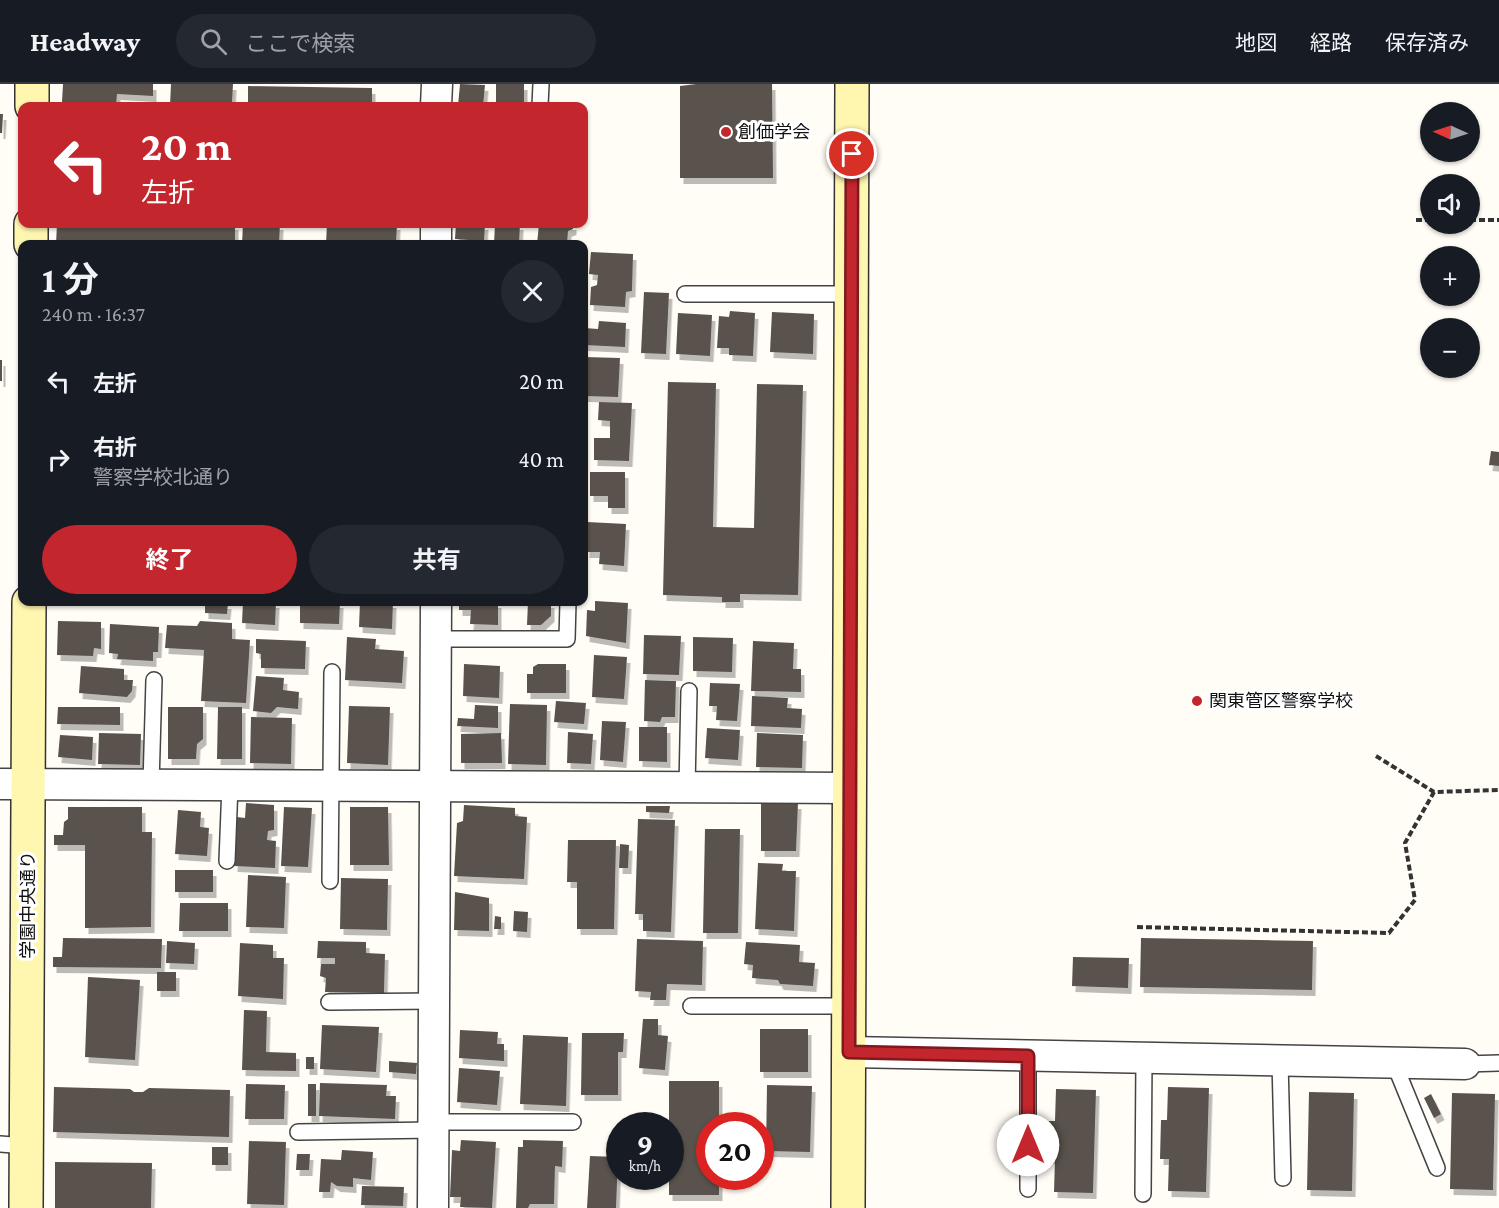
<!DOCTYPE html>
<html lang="ja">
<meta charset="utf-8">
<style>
:root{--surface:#171b24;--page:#242831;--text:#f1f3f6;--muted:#9ea1a6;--line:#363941;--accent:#c4262e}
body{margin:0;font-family:"Crimson Pro","Noto Sans JP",serif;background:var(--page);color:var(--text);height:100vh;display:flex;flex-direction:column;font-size:22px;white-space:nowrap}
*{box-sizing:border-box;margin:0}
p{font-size:20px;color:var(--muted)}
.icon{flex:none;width:33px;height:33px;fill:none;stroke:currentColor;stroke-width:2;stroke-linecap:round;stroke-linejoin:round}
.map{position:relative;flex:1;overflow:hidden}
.side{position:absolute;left:18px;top:156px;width:570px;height:366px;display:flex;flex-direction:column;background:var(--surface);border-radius:12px;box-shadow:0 2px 4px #0004}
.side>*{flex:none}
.top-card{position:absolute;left:18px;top:18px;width:570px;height:126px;border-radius:12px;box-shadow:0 2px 4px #0004;background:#c4262e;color:#fff;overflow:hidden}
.needle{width:39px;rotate:273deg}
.fabs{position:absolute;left:1420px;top:18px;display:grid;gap:12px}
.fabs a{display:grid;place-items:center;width:60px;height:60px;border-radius:50%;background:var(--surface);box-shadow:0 2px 4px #0004;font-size:30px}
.speed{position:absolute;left:606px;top:1028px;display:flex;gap:12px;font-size:30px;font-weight:700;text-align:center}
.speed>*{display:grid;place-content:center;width:78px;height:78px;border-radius:50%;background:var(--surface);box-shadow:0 2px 4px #0004;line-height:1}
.speed small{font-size:15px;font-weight:400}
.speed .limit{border:9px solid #d22;background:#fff;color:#111}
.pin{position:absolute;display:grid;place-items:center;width:51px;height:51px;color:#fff;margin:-26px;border:3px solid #fff;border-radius:50%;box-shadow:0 2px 6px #0007}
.me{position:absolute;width:66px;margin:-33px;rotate:0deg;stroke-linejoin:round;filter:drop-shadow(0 0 4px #0008)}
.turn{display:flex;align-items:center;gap:21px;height:126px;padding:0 24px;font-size:27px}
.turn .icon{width:78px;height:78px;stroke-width:2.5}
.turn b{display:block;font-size:42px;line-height:51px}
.round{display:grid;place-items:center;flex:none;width:63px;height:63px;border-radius:32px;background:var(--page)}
.overview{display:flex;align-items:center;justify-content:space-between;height:102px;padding:0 24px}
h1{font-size:36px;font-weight:700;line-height:45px}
.cta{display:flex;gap:12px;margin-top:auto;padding:12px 24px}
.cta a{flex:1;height:69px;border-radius:36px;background:var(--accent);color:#fff;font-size:24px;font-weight:700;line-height:69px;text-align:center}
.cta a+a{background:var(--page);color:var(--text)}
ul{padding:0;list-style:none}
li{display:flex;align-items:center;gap:18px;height:78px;padding:0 24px}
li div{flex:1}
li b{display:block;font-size:22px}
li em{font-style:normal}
header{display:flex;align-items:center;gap:36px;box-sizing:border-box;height:84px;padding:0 30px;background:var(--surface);border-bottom:2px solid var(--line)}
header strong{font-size:28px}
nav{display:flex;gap:33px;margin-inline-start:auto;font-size:21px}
.search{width:420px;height:54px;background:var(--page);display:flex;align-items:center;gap:15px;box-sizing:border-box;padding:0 21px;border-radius:33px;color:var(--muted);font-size:22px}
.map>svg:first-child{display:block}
</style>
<header>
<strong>Headway</strong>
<div class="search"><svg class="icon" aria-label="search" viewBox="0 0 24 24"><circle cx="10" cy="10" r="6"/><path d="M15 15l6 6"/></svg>ここで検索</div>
<nav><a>地図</a><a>経路</a><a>保存済み</a></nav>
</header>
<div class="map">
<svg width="1499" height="1124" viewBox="0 0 1499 1124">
<defs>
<filter id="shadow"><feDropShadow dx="3.5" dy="6" stdDeviation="0" flood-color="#0004"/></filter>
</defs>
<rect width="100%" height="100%" fill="#fffdf5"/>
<g fill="#5a524d" filter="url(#shadow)">
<path d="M63,0h90v12l-36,-2 -1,12h-61l7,-4z"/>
<path d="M171,0h62l-1,19h-16v3h-46z"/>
<path d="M460,0l25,1 -2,21h-25z"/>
<rect x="496" y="0" width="28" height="22"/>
<path d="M696,0h76l1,94h-93v-92z"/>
<path d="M248,2l124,2v18h-124z"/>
<path d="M0,30h3l-1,19h-2z"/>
<path d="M57,140h178v20h-179z"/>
<path d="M243,140h37l-1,20h-37z"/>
<path d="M327,140h70l-1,20h-70z"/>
<path d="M456,140h29l-1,17 -29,-2z"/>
<path d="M495,140h25l-1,20h-25z"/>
<path d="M539,140h34v5l-5,2 -1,13h-30z"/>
<path d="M591,168l42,2 -1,37 -6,1 -1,15 -35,-2 1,-18 6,-2 1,-10 -9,-1z"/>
<path d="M644,208l25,1 -3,61 -25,-1z"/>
<path d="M730,227l25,2 -2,43 -24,-1v-7h-12l2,-32 10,1z"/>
<path d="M772,228l42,2 -1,40 -43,-2z"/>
<path d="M678,229l34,2 -2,41 -34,-2z"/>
<path d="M599,237l27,2 -1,24 -41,-2v-17l14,1z"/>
<path d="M584,273l36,1 -2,39 -34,-1z"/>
<rect x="0" y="276" width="2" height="21"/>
<path d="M668,298l48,1 -3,144 41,1 3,-144 46,1 -5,210 -58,-1v8h-18v-5l-59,-2z"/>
<path d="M599,318l33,1 -3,58 -35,-1v-22h16v-17l-12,-1z"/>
<path d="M1491,367l8,1v14l-10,-1z"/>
<path d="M590,388h35v36h-17v-12h-18z"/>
<path d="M587,438l39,2 -2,42 -25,-2 1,-12h-14z"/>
<path d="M595,517l33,2 -2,40 -40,-7 1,-26 8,1z"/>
<path d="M243,518h33l-1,23 -33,-2z"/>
<path d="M300,518h40l-1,22 -39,-1z"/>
<path d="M360,518h33l-1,27 -33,-2z"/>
<path d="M459,518h39v23l-28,-1 1,-14h-12z"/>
<path d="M528,518h23v14l-10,9h-14z"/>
<path d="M205,519h23l-1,11 -22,-1z"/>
<path d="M58,537l43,1v27l-7,-1 -1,8 -36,-1z"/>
<path d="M200,537l32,2v16l18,1 -4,63 -45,-2 3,-51 -39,-2 2,-23 30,1z"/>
<path d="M110,540l49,3 -1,25h-5v9l-36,-2 1,-5 -9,-1z"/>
<path d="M644,551l37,1 -2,39 -36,-1z"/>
<path d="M347,553l29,2 -1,10 29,2 -2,32 -57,-3z"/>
<path d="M693,553l40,1 -1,34 -39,-1z"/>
<path d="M256,555l50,2 -1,28 -44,-1v-14l-5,-1z"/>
<path d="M753,557l41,2 -1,26h8v23l-50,-1z"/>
<path d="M594,571l33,2 -3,42 -32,-2z"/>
<path d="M464,580l36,2 -1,32 -36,-2z"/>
<path d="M538,580h28v29h-39v-19h6v-7z"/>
<path d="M81,582l43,3v11h9l-1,11 -5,6 -48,-4z"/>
<path d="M256,592l28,2 -1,12 16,2 -1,17 -21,-2 -6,6 -18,-2z"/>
<path d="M645,596l31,1 -1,36h-13l-2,5 -16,-1z"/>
<path d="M710,599l30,1 -3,37 -21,-1 1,-14h-8z"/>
<path d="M752,612l36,2 -1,10 15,1 -1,19 -50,-2z"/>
<path d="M556,617l30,2 -2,21 -30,-2z"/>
<path d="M510,620l37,1 -1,60 -38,-1z"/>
<path d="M475,621l23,1v22l-41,-2 1,-8 16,1z"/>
<path d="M349,622l41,1 -2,58 -41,-2z"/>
<path d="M58,623h62v18l-63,-1z"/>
<path d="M168,623h35v32l-6,5 -1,15h-28z"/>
<path d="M218,623h24v52h-25z"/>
<path d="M251,633l41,1 -1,46 -41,-1z"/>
<path d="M602,637l24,1 -3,40 -23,-2z"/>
<path d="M639,643h28v35l-28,-1z"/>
<path d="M707,644l33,2 -2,30 -33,-2z"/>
<path d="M568,648l25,2 -2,30 -24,-1z"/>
<path d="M99,649l42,1 -1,31 -42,-1z"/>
<path d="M501,649l1,30h-41v-29z"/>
<path d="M757,649l46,2 -1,33 -46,-1z"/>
<path d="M60,651l33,2 -1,23 -34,-3z"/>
<path d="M246,719l28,2v25l-6,1 -1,9 9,1 -1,27 -41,-2 3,-49 8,1z"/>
<path d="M761,719h37l-2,48h-35z"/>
<path d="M464,721l51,3v8l12,1 -3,62 -70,-3 3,-53 6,-2z"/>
<path d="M646,722h24l-1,7 -23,-1z"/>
<path d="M68,723h74v25h10l-1,95 -66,1v-83h-31v-10h9l1,-13 4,-3z"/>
<path d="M284,723l28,1 -4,59 -27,-1z"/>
<path d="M350,723h38l1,58h-39z"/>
<path d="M178,726l23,2 -1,15 9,1 -2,28 -32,-2z"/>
<path d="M638,735l37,1 -4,112 -28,-1v-17h-8z"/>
<path d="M705,745h35l-2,104h-35z"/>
<path d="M568,756h48l-2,89h-37v-47h-10z"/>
<path d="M620,760l9,1 -1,23h-9z"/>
<path d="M758,779l25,1 -1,7h14l-2,60 -39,-2z"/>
<rect x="175" y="786" width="38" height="22"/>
<path d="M248,791l38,2 -2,51 -38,-1z"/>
<path d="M341,794l47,1 -1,51 -47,-1z"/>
<path d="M455,808l34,6v33l-35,-1z"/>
<path d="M180,819h48v28h-49z"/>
<path d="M514,827l14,1 -1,20 -14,-1z"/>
<path d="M495,832l6,1v12h-7z"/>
<path d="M63,854l99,1 -1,29 -108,-1v-10h9z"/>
<path d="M1141,854l172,3 -1,49 -172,-3z"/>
<path d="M637,855l66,2 -1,44 -35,-1 -1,16h-16l1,-8 -16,-1z"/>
<path d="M167,857l28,2 -1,21 -28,-1z"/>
<path d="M318,857l48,1v11l19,1 -1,39 -59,-1 1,-14 -6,-2 1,-12h14v-6h-18z"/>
<path d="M746,858l54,3 -1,17 16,1 -2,23 -33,-2 -2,-4 -26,-2 1,-13 -9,-1z"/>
<path d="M240,859l33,2v13h11l-1,41 -45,-3z"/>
<path d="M1073,873l56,1 -1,30 -56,-2z"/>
<rect x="157" y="888" width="19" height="19"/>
<path d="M88,893l52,3 -5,80 -50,-3z"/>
<path d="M244,926l23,1 -1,41 30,1v18l-54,-1z"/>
<path d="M643,935h15v16l10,1 -3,34 -26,-2z"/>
<path d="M322,941l57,2 -3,45 -56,-3z"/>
<rect x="760" y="945" width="48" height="43"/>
<path d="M460,946l38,2 -1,12h7v17l-45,-3z"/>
<path d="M582,949h42l-1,19h-5v43h-37z"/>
<path d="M523,951l45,2 -2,69 -46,-2z"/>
<rect x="306" y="973" width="8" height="12"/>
<path d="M389,977l28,2 -1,11 -27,-2z"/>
<path d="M459,984l41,3 -3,34 -40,-3z"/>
<path d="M669,997h50v44h-9v51h9v19h-50z"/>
<path d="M320,999l67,2 -1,11h10l-1,23 -76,-3z"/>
<path d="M246,1000l39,1 -1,34h-39z"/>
<rect x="308" y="1000" width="8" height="32"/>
<path d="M767,1001l45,1 -2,66 -44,-1z"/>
<path d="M54,1003l76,2 4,3h9l6,-4 81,2 -1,47 -176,-5z"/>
<path d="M1168,1003l41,1 -3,104 -38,-1 1,-32h-9l1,-39h6z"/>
<path d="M1056,1005l40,1 -3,103 -39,-1 1,-34h-7l1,-37h6z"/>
<path d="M1309,1008l45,1 -2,98 -45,-1z"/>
<path d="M1452,1009l43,1 -2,96 -43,-1z"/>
<path d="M1431,1010l10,20 -7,4 -10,-20z"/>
<path d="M461,1056l35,2 -4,66 -32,-1 1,-10h-11l2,-47 8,1z"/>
<path d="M523,1056l40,1 -1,26 -7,-1 -1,38h-24l-2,4h-12l2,-61h5z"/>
<path d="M249,1057l37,1 -2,63 -37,-1z"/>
<rect x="212" y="1063" width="16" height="18"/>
<path d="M342,1066l31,2 -2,28 -18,-2v9l-16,-1 -6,-4 -1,10h-11l2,-33 20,1z"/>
<path d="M297,1070h13l-1,16h-13z"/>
<path d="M590,1072l28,1 -2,51h-29z"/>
<path d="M55,1078l97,1 -1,45h-96z"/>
<path d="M362,1102l42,1 -1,19 -42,-1z"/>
</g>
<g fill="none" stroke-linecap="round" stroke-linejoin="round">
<defs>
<g id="lane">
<path d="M540,22l1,-22"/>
<path d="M685,210h166"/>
<path d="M436,555h131l1,-37"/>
<path d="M151,700l3,-104"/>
<path d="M687,703l2,-96"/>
<path d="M227,777l3,-76"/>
<path d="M330,797l2,-209"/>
<path d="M329,918l106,-1"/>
<path d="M691,922h158"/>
<path d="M1028,972v133"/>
<path d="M1280,978l3,116"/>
<path d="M1394,979l43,105"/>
<path d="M1465,980l34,-1"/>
<path d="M434,1038h139"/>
<path d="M298,1048l136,-2"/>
<path d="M0,1060l26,2"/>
<path d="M1143,1110l1,-135"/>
</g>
<g id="street">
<path d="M436,22l1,-22"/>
<path d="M436,160v-20"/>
<path d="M0,700l850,4"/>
<path d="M849,968l616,12"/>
<path d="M433,1124l3,-606"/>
</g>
<g id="secondary">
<path d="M32,22v-22"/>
<path d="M31,160v-20"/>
<path d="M26,1124l3,-606"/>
<path d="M848,1124l4,-1124"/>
</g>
</defs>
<use href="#lane" stroke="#444" stroke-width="18"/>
<use href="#street" stroke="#444" stroke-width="33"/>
<use href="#secondary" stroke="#333" stroke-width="36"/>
<g stroke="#333" stroke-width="4" stroke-dasharray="6 3" stroke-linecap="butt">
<path d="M1416,136h15"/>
<path d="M1470,136h29"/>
<path d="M1376,672l58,36 65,-2"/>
<path d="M1137,843l252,6 26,-33 -10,-57 29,-51"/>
</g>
<use href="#lane" stroke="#fff" stroke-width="15"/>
<use href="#street" stroke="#fff" stroke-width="30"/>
<use href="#secondary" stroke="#fff6b0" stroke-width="33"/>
</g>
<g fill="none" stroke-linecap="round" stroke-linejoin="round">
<defs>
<path id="route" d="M852,70l-3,898 179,4v89"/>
</defs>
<use href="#route" stroke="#7f191e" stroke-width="15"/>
<use href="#route" stroke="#c4262e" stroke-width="10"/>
</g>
<g fill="#c4262e" stroke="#fff" stroke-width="2">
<circle cx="726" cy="48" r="6"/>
<circle cx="1197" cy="617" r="6"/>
</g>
<g text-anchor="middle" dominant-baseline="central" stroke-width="6" stroke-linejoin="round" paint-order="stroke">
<g font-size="18" fill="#111" stroke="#fff" text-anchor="start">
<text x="738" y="48">創価学会</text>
<text x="1209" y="617">関東管区警察学校</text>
</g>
<g font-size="18" fill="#111" stroke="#fff">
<text transform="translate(28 821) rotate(-90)">学園中央通り</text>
</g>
</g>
</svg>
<div class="fabs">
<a><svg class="needle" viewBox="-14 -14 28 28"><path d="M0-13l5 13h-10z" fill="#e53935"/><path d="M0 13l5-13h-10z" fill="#9ea1a6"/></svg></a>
<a><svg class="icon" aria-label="sound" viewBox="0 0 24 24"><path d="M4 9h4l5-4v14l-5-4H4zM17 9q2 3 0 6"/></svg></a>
<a>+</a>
<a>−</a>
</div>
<div class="speed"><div>9<small>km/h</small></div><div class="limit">20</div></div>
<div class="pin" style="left:852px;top:70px;background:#d93025"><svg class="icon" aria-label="arrive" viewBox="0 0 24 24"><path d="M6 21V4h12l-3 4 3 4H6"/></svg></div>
<svg class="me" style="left:1028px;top:1061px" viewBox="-20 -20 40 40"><circle r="19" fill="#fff"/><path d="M0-13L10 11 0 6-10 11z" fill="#c4262e"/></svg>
<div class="top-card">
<div class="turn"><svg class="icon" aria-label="left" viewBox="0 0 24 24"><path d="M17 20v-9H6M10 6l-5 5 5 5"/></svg><div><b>20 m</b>左折</div></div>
</div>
<section class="side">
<div class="overview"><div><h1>1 分</h1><p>240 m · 16:37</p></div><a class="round"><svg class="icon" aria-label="close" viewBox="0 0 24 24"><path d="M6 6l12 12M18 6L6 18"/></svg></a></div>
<ul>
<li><svg class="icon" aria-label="left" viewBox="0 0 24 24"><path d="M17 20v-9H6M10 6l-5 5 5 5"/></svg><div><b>左折</b></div><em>20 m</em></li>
<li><svg class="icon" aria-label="right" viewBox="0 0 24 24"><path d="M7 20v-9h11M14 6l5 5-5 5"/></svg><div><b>右折</b><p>警察学校北通り</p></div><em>40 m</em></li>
</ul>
<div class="cta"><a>終了</a><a>共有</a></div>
</section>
</div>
